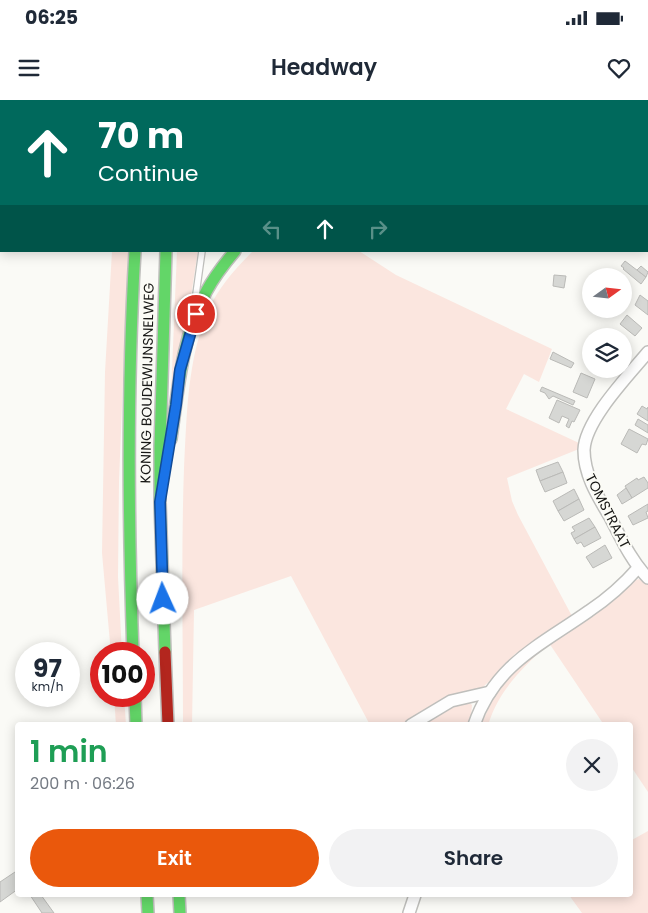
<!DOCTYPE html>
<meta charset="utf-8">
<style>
:root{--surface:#fff;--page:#f2f2f3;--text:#1f2937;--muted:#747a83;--accent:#ea580c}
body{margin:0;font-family:Poppins,sans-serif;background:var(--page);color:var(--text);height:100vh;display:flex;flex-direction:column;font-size:19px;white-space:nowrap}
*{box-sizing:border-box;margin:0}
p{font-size:16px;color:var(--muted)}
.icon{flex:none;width:28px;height:28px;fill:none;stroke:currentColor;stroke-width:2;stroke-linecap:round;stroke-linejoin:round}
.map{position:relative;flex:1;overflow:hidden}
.details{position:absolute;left:15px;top:622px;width:618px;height:175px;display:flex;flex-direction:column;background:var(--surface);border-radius:5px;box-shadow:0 2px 12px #0003}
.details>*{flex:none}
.hud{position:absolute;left:0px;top:0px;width:649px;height:152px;box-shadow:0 2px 12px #0003;background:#00695c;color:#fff;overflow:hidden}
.needle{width:32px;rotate:75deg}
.controls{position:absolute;left:582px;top:168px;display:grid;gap:10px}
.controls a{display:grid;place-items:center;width:50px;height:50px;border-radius:50%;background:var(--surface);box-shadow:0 2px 12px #0003;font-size:25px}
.speed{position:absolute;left:15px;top:542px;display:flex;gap:10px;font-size:25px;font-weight:700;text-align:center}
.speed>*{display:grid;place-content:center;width:65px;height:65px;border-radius:50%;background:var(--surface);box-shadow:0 2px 12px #0003;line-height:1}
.speed small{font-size:12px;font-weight:400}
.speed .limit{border:8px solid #d22;background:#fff;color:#111}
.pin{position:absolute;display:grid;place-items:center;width:42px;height:42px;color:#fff;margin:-21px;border:2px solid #fff;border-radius:50%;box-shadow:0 1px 5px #0007}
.me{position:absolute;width:55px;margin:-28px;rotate:358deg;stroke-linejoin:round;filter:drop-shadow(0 0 4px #0008)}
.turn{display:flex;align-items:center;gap:18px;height:105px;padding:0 15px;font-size:22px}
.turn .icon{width:65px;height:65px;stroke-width:2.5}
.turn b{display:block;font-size:35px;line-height:42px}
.lanes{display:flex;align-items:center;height:48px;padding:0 15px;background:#0003;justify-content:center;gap:25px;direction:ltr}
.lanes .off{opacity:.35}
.round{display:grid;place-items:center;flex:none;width:52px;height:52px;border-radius:26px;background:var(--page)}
.overview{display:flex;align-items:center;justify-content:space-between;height:85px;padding:0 15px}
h1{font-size:30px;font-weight:600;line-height:38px;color:#1e9e55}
.action{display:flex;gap:10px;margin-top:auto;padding:10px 15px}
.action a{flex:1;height:58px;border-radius:30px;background:var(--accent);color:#fff;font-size:20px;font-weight:600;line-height:58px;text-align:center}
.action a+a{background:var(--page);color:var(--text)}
.status{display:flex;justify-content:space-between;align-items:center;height:35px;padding:0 25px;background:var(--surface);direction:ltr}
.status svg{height:14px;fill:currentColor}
header{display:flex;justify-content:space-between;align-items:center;height:65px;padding:0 15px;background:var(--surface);font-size:22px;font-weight:600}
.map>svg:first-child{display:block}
</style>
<div class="status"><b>06:25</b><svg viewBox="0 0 49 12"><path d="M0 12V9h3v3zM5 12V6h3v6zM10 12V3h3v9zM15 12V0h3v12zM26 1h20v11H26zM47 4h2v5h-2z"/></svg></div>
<header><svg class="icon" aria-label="menu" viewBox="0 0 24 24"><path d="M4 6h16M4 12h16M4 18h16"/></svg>Headway<svg class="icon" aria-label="heart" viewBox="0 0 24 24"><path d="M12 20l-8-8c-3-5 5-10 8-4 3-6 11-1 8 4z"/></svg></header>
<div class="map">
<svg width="648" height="813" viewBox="0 0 648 813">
<rect width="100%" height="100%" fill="#fafaf6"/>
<g fill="#fbe6df">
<path d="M112,151h16l-9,231 -1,95 4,77h-11l-9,-101 3,-181z"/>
<path d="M177,151h21l-8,51 -19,92z"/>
<path d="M253,151h106l37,24 156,74 -13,33 -15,-8 -18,35 73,34v6l-72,29 5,23 6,14 55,103 -58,36 -18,20 -14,13 -33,11 -46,27h-34l-79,-149 -97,34 -2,115h-9c0,-86 -2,-172 1,-257 3,-54 3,-107 24,-157 10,-23 27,-42 45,-60z"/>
<path d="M639,479l9,6v207l-18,-27v-40h-26l-55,-82c-27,26 -49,45 -61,82h-7c9,-21 18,-39 33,-56 16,-18 40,-29 61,-42 8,-5 16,-12 25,-18 12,-9 25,-26 39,-30z"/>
<path d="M114,596h10l2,29h-10z"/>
<path d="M468,602l4,3 -1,12 -4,8h-43l-1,-3 26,-16z"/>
<path d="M648,731v82h-66l-13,-18h61v-54z"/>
</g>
<g fill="#d6d7d4" stroke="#babab7">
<path d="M19,0h90l-90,1z"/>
<path d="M625,161l21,16 -5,7 -18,-15 1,-1 -3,-2z"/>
<path d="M641,166l7,6 -2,5 -9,-7z"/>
<path d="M554,175l12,1 -2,12 -11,-2z"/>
<path d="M640,195l8,6v14l-13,-10z"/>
<path d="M627,215l15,13 -7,8 -15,-12z"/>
<path d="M553,252l21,11 -3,5 -21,-9z"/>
<path d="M581,273l14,6 -8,19 -14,-6z"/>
<path d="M542,287l33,14 -2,4 -20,-9 -4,3 -4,-6 -5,-2z"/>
<path d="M557,300l23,10 -6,12 -2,-1 -3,7 -3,-2 3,-7 -7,-3 -3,7 -10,-5z"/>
<path d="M642,306l5,3 1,-2v14l-11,-7z"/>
<path d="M638,319l10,6v8l-13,-8z"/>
<path d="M629,329l19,10 -2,6 -4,-1 -5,9 -16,-9z"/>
<path d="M558,362l5,10 -23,9 -4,-11z"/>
<path d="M563,372l4,11 -22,9 -5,-11z"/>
<path d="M644,377l4,6v5l-16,10 -7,-12 12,-8 1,2z"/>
<path d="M626,388l6,10 -10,6 -5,-9z"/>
<path d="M574,389l5,10 -21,12 -5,-10z"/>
<path d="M579,399l5,11 -20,11 -6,-10z"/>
<path d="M648,404v7l-2,1 2,6 -15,7 -5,-9z"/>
<path d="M589,418l6,9 -21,12 -3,-6 4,-2 -3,-4z"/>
<path d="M595,427l6,11 -17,9 -3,-5 -4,2 -3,-5z"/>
<path d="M605,445l7,13 -19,10 -7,-11z"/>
<path d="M18,770v19l-18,13v-20z"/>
<path d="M30,795h11l13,18h-12z"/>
</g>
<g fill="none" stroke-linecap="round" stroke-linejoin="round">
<defs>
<path id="lane" d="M196,194l6,-43"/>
<g id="street">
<path d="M648,252c-19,23 -63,68 -64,98 0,25 14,47 26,67 11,21 21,44 38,61"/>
<path d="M411,625l40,-24 39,-9"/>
<path d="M474,625c21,-61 67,-80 115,-114 18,-12 35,-27 49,-43"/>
<path d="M409,813l6,-18"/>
</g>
<g id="fast">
<path d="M147,0v1"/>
<path d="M363,1l1,-1"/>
<path d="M171,339c7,-49 11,-103 35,-147 8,-15 18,-28 29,-41"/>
<path d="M165,552l-5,-150v-56l6,-195"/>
<path d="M133,554c-5,-135 -6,-269 2,-403"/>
<path d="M135,596l1,29"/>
<path d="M147,795l1,18"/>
<path d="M179,795l1,18"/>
</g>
<path id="slow" d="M203,0v1"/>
<g id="jam">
<path d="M178,0v1"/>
<path d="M165,552l3,73"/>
</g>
</defs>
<use href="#lane" stroke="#bfbfbc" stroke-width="8"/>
<use href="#street" stroke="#bfbfbc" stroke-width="14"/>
<use href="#fast" stroke="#bfbfbc" stroke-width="14"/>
<use href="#slow" stroke="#bfbfbc" stroke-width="14"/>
<use href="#jam" stroke="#bfbfbc" stroke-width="14"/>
<use href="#lane" stroke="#fefefe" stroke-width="5.5"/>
<use href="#street" stroke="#fefefe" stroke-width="11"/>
<use href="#fast" stroke="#63d668" stroke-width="11"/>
<use href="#slow" stroke="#ff974d" stroke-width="11"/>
<use href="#jam" stroke="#b3261e" stroke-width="11"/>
</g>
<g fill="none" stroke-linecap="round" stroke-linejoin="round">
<defs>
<path id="route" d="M163,499l-3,-97 16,-97 4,-35 16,-56"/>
</defs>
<use href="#route" stroke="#114b97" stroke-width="12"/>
<use href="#route" stroke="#1a73e8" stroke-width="9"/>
</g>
<g text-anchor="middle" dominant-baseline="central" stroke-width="4" stroke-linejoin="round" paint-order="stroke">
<g font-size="14" fill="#171715" stroke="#fbfbf5">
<text transform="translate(147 283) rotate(-89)">KONING BOUDEWIJNSNELWEG</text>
<text transform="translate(608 411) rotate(63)">TOMSTRAAT</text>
</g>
</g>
</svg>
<div class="controls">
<a><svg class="needle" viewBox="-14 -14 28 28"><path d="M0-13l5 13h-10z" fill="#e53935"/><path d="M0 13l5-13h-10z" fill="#747a83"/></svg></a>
<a><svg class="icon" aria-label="layers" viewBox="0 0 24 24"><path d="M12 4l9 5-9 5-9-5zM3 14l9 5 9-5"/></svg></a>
</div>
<div class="speed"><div>97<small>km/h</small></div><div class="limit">100</div></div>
<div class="pin" style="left:196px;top:214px;background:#d93025"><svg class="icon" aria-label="arrive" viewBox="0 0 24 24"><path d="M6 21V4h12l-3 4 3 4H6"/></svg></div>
<svg class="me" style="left:163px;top:499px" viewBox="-20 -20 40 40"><circle r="19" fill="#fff"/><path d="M0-13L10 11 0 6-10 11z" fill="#1a73e8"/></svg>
<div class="hud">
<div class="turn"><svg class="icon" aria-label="ahead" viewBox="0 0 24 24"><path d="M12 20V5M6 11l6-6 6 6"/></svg><div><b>70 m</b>Continue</div></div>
<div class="lanes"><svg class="icon off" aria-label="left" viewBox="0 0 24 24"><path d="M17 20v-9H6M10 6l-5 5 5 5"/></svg><svg class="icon" aria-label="ahead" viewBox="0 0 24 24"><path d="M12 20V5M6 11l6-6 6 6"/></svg><svg class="icon off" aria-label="right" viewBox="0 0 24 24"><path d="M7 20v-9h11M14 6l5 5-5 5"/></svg></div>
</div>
<section class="details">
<div class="overview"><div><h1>1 min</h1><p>200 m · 06:26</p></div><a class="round"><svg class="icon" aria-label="close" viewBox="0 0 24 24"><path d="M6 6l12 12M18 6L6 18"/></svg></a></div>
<div class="action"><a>Exit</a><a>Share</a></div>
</section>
</div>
